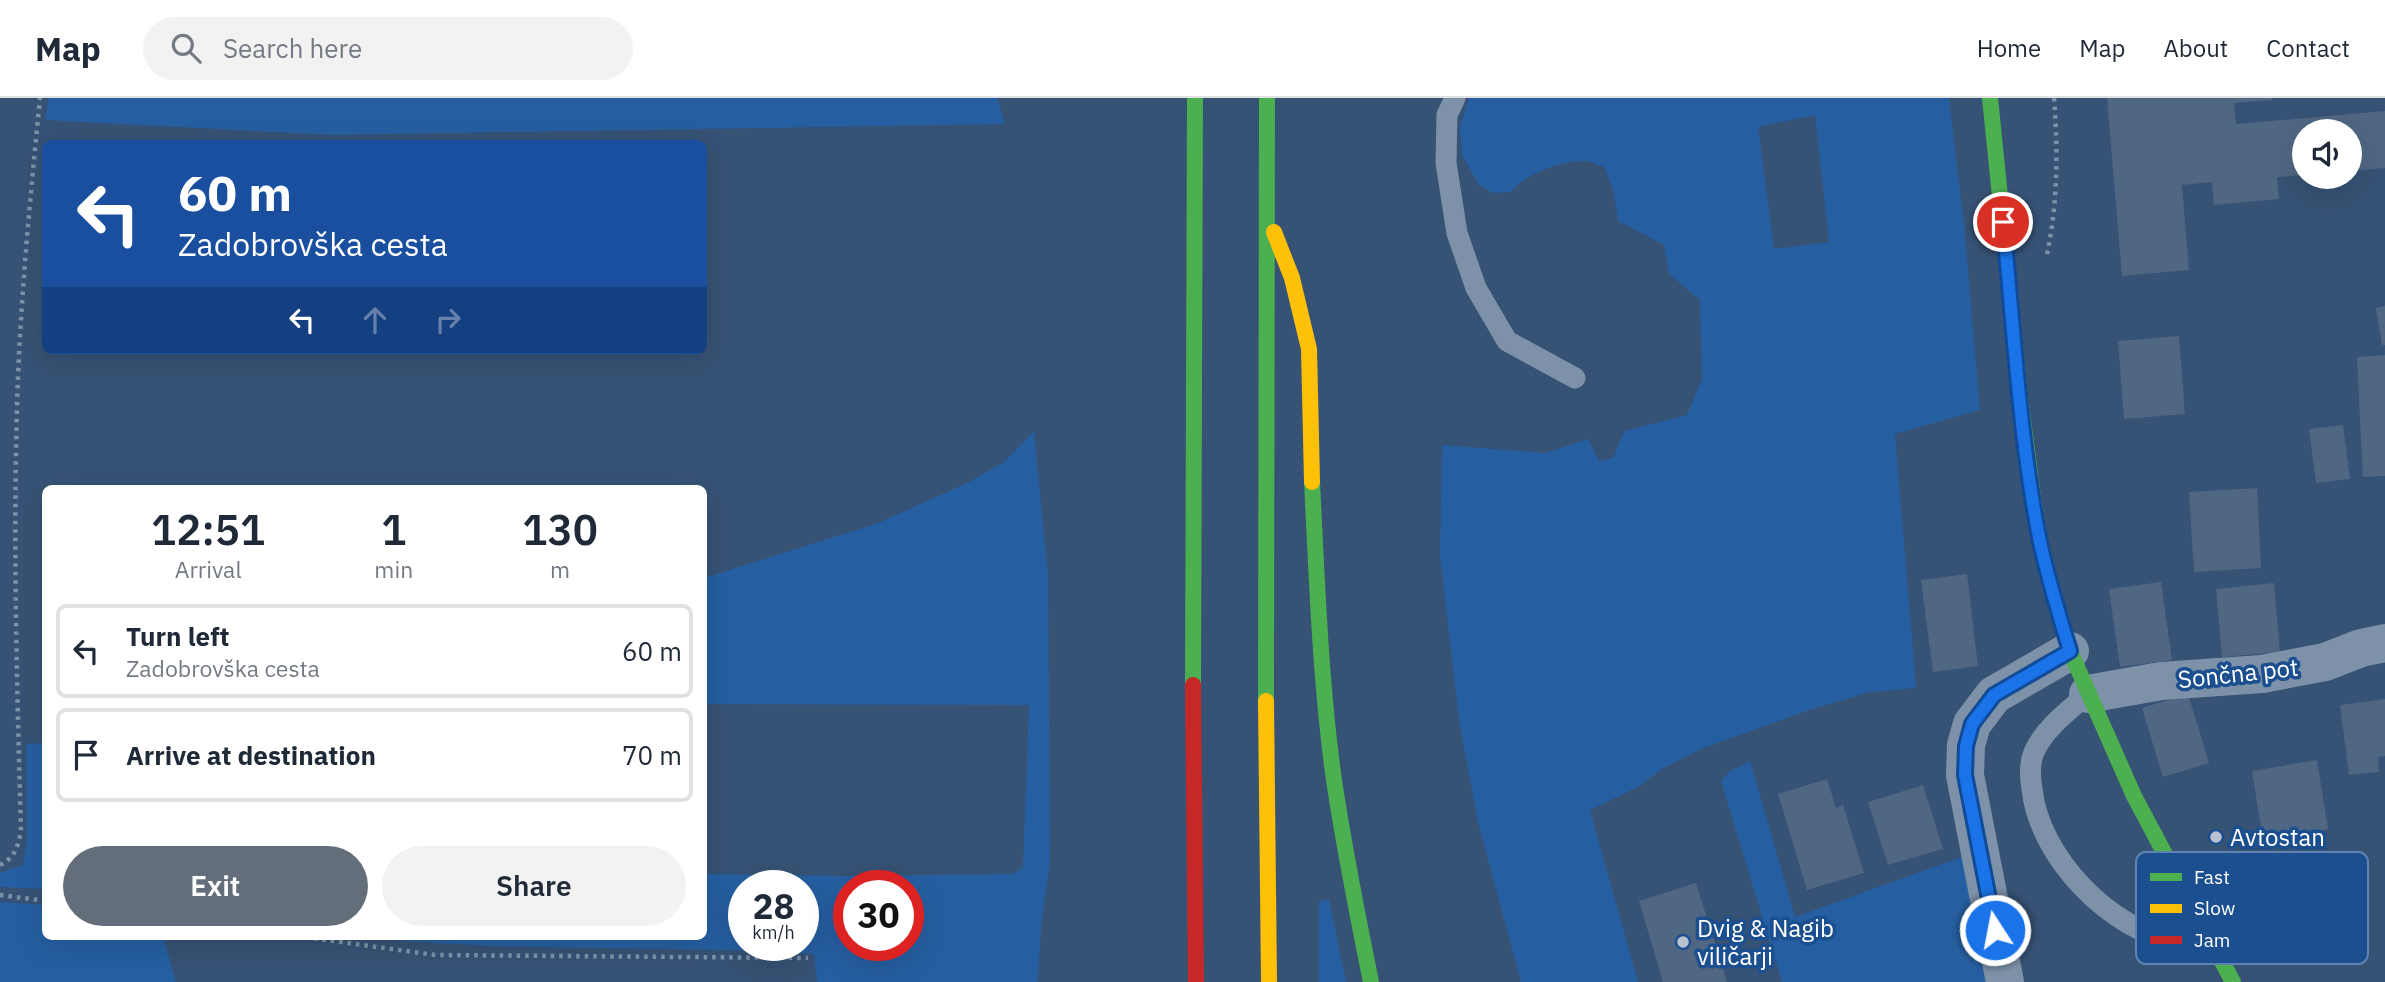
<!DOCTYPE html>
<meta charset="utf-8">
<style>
:root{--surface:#fff;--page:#f2f2f3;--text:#1f2937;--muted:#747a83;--line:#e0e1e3;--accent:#646e7b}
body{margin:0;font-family:"IBM Plex Sans",sans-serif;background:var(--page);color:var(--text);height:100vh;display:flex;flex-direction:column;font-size:26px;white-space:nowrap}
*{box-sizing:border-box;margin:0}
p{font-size:23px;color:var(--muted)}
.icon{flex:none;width:38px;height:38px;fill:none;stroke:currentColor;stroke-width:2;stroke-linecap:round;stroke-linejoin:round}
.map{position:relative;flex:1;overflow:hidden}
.drawer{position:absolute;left:42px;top:387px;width:665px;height:455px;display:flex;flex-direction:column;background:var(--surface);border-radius:10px;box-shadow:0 7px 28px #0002}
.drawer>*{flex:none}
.hud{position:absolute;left:42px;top:42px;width:665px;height:214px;border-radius:10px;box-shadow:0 7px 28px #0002;background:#1a4fa0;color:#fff;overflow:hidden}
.controls{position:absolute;left:2292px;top:21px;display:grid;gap:14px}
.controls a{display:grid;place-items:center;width:70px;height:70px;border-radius:50%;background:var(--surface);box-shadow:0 7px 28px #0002;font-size:35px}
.speed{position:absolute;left:728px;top:772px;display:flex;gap:14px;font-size:35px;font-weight:700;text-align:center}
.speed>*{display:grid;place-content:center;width:91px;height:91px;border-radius:50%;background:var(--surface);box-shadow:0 7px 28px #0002;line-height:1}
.speed small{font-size:18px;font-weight:400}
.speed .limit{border:10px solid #d22;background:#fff;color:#111}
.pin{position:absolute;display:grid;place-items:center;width:60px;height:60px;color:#fff;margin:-30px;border:4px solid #fff;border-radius:50%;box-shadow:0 2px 7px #0007}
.me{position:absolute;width:77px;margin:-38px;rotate:349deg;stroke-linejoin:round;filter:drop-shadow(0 0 5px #0008)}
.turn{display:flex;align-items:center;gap:24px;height:147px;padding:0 21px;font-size:32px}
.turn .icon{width:91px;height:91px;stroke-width:2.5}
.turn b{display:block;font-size:49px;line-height:60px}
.lanes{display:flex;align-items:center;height:66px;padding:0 21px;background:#0003;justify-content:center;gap:35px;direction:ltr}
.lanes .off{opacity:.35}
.eta{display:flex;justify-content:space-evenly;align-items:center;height:119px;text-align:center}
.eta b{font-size:42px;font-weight:600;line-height:49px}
.button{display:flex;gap:14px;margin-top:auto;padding:14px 21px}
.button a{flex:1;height:80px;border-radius:42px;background:var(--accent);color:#fff;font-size:28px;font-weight:600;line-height:80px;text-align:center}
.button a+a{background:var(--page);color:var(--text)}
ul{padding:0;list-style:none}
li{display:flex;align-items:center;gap:21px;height:94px;margin:0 14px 10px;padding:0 7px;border:4px solid var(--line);border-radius:10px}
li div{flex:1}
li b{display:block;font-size:26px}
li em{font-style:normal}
header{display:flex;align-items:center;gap:42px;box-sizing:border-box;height:98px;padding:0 35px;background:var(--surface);border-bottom:2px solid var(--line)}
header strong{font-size:33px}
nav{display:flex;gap:38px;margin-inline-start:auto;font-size:24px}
.search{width:490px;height:63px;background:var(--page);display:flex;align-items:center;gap:18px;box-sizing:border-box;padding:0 24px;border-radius:38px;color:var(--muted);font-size:26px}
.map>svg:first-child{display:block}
</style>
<header>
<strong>Map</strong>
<div class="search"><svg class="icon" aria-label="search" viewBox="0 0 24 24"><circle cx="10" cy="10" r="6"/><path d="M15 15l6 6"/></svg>Search here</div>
<nav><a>Home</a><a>Map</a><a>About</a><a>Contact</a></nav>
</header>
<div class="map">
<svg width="2385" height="884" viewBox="0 0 2385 884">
<rect width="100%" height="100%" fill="#365274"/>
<g fill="#265fa1" fill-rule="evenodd">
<path d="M48,0h949l8,26 -675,11 -284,-15z"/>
<path d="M1469,0h480l16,136 15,176 -85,24 21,254 -46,4 -64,19 -105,38 -39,20 -22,17 -50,24 48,172h-117l-43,-160 -19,-102 -19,-164 2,-111 103,8 43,-14 11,22 14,-3 11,-27 63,-16 15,-36 -2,-79 -31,-26 -5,-29 -46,-24 -5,-32 -9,-22c-7,-2 -15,-7 -22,-6 -22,0 -57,13 -71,31l-18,1 -14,-8 -17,-30 -2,-28zM1815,17l14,127 -55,7 -16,-122z"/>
<path d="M1034,333l14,145 2,285 -9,66 -3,55h-221l-3,-28c-152,-10 -304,0 -455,-18h345v-62l138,2 171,-2 10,-7 6,-162 -325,-1v-126l174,-55 89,-40 37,-21zM744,788h59v59h-59zM849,788h59v59h-59z"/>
<path d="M45,645v146l-45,-2v-14l23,-8 4,-25 -1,-96z"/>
<path d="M1750,663l45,156 172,-62 24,127h-209l-61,-201 9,-10z"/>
<path d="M1329,801l17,83h-27v-81z"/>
<path d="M0,804l45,3 1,31h117l13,46h-176z"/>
</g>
<g fill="#506783">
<path d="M2107,0h165v2l-38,3 2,21 149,-13v57l-35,3v-40h-45v44l-28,2 2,22 -65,6 -2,-23 -30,3 7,85 -67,6z"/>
<path d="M2385,208v39h-3l-6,-37z"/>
<path d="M2179,238l6,78 -61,5 -6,-78z"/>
<path d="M2385,257v121l-22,1 -6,-120z"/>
<path d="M2343,327l7,54 -34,4 -7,-54z"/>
<path d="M2257,390l4,80 -67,4 -5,-80z"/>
<path d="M1967,476l11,92 -45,6 -12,-92z"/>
<path d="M2161,484l11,78 -52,7 -11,-78z"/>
<path d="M2274,485l6,69 -58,5 -6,-68z"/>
<path d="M2188,596l21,69 -46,14 -21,-69z"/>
<path d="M2385,601v57l-7,1 1,15 -30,3 -9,-70z"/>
<path d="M2317,662l11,69 -65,11 -11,-69z"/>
<path d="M1827,681l9,29 7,-3 21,68 -57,17 -29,-96z"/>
<path d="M1923,687l20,64 -55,16 -20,-63z"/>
<path d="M1696,785l31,99h-64l-24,-81z"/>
</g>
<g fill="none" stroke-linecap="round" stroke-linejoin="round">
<g stroke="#7d92a8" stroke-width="4.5" stroke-dasharray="3.5 5" stroke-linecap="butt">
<path d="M2047,156c11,-51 11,-105 7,-156"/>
<path d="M0,767c15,-7 18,-19 21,-34 -4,-142 -8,-284 -4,-425 3,-103 13,-206 23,-308"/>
<path d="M0,797l46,6"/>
<path d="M297,838l138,19 373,3"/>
</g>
<g stroke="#7d92a8" stroke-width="21">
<path d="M1455,0l-8,17 -1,48 11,70 19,55 31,53 68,37"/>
<path d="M2088,596c-20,17 -43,34 -54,58 -5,12 -4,25 -2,37 7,68 78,141 145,153 10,2 22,-3 32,-5"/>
</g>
<g stroke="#7d92a8" stroke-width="38">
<path d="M2088,596l73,-13 101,-7 63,-12 36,-14 24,-5"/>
<path d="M2005,884l-40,-207 1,-30 6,-21 22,-29 76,-44"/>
</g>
<g stroke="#4caf50" stroke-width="16">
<path d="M1990,0l31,306 12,93 7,43 18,72 12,39 64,145 99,186"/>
<path d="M1312,384c5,97 8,194 21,291 10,70 24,140 38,209"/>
<path d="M1193,587l2,-587"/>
<path d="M1266,603l1,-603"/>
</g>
<g stroke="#ffc107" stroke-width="16">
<path d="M1274,134l18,46 17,71 3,133"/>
<path d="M1266,603l3,281"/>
</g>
<path stroke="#c62828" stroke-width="16" d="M1193,587l3,297"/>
</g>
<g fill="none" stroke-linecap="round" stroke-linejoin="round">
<defs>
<path id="route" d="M1995,832l-30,-155 1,-29 6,-22 22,-29 76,-44c-11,-36 -22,-72 -30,-109 -21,-105 -26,-214 -37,-320"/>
</defs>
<use href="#route" stroke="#114b97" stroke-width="18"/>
<use href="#route" stroke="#1a73e8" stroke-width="12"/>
</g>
<g fill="#b9c2ce" stroke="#1b4f8f" stroke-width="2.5">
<circle cx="2216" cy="739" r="7"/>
<circle cx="1683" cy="844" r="7"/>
</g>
<g text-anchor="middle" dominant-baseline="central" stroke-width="7" stroke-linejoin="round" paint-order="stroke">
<g font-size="24" fill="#fff" stroke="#1b4f8f">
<text transform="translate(2238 575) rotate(-6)">Sončna pot</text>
</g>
<g font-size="24" fill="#fff" stroke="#1b4f8f" text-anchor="start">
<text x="2230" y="739">Avtostan</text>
<text x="1697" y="830">Dvig &amp; Nagib<tspan x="1697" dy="28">viličarji</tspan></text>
</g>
</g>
<rect x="2136" y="754" width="232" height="112" rx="10" fill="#1b4f8f" stroke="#5f84b1" stroke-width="2"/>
<rect x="2150" y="775" width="32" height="8" fill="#4caf50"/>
<rect x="2150" y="806" width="32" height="9" fill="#ffc107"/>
<rect x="2150" y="838" width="32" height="8" fill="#c62828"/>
<g font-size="19" fill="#fff">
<text x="2194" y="786">Fast</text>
<text x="2194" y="817">Slow</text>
<text x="2194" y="849">Jam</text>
</g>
</svg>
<div class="controls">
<a><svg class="icon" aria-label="sound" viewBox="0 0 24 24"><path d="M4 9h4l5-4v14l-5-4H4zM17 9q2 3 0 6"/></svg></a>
</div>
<div class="speed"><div>28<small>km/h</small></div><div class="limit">30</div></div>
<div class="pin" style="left:2003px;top:124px;background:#d93025"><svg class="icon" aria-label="arrive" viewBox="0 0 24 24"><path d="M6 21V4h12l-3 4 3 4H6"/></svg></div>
<svg class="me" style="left:1995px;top:832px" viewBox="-20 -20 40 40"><circle r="17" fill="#1a73e8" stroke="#fff" stroke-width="3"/><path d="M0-11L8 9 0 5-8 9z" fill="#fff"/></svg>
<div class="hud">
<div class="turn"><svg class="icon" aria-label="left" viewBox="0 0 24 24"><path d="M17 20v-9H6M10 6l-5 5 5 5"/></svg><div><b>60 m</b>Zadobrovška cesta</div></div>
<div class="lanes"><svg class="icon" aria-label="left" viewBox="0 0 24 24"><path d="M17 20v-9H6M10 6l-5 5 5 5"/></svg><svg class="icon off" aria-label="ahead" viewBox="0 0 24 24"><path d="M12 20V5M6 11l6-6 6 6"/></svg><svg class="icon off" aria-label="right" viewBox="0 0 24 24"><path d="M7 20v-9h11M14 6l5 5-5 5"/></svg></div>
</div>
<section class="drawer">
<div class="eta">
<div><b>12:51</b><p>Arrival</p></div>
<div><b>1</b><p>min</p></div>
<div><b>130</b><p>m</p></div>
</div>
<ul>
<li><svg class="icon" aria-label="left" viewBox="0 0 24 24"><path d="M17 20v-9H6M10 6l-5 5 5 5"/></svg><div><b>Turn left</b><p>Zadobrovška cesta</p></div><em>60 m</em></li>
<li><svg class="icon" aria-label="arrive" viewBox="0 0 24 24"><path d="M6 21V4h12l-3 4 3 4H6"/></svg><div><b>Arrive at destination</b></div><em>70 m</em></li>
</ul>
<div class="button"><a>Exit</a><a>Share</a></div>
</section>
</div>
